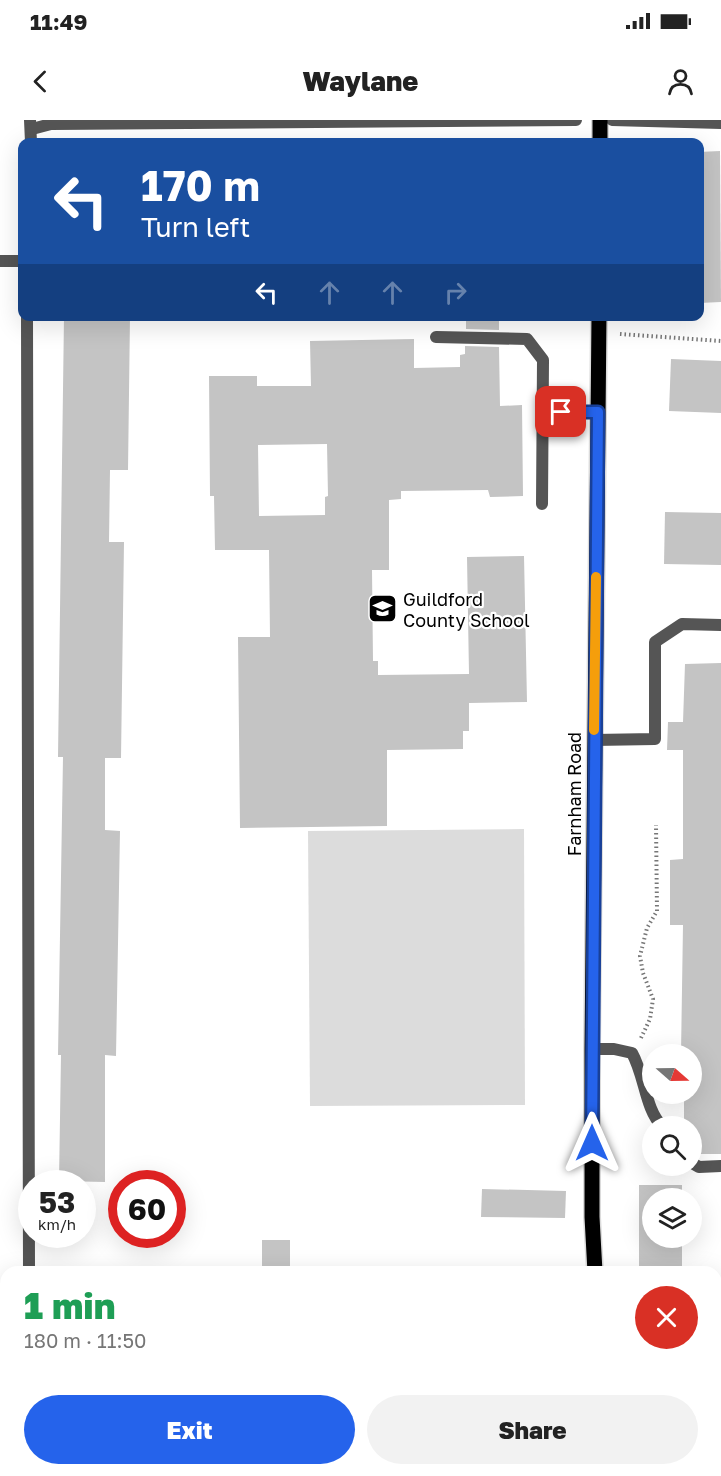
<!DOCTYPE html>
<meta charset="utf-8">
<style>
:root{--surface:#fff;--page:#f2f2f2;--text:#222;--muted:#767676;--accent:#2563eb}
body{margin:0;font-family:"Golos Text",sans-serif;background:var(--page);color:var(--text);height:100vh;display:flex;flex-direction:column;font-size:22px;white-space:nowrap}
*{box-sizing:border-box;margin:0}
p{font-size:20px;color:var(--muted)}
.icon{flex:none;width:33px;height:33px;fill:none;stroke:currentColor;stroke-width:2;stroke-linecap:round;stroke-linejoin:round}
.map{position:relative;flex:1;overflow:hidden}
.drawer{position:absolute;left:0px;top:1146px;width:722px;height:210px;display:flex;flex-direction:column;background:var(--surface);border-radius:18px 18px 0 0;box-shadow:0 6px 24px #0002}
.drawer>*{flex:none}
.banner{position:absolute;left:18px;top:18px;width:686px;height:183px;border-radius:12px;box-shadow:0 6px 24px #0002;background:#1a4fa0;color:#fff;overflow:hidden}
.needle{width:39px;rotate:110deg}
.buttons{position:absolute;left:642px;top:924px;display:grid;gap:12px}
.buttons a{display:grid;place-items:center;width:60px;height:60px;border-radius:50%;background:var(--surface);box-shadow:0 6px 24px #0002;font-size:30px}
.speed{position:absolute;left:18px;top:1050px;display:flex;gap:12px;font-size:30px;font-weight:700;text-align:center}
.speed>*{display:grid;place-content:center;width:78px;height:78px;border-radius:50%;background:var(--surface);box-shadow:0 6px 24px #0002;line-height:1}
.speed small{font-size:15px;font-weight:400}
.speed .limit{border:9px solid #d22;background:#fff;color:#111}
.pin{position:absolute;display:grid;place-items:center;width:51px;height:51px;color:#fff;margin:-26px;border-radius:12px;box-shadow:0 3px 9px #0006}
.me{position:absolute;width:66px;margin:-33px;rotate:0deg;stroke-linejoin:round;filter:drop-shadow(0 0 4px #0008)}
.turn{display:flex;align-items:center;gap:21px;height:126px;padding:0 24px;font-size:27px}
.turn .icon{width:78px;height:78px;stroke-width:2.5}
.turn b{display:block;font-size:42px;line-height:51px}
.lanes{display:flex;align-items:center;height:57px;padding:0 24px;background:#0003;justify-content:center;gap:30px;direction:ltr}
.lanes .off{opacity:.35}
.round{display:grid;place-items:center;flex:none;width:63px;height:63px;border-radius:32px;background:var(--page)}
.head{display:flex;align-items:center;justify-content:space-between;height:102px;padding:0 24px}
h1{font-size:36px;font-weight:800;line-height:45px;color:#1e9e55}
.primary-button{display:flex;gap:12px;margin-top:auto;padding:12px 24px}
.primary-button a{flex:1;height:69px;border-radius:36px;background:var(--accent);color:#fff;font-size:24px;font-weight:800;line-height:69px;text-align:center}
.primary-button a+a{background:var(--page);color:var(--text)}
.status{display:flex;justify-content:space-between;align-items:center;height:42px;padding:0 30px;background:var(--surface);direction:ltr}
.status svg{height:16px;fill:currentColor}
header{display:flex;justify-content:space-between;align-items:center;height:78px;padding:0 24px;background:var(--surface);font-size:27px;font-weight:800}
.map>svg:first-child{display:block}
</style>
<div class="status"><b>11:49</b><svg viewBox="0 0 49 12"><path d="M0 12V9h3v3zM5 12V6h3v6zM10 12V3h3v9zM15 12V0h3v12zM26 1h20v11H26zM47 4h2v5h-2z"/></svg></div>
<header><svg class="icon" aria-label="back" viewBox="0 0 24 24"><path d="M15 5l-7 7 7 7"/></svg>Waylane<svg class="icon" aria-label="person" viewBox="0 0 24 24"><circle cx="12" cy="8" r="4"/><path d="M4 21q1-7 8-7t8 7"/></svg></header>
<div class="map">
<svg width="721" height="1356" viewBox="0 0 721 1356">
<rect width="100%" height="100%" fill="#fff"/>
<path fill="#dcdcdc" d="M524,709l1,276 -215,1 -2,-275z"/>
<g fill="#c4c4c4" fill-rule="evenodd">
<path d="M720,31l1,151 -22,1v-151z"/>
<path d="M64,196h66l-2,154h-18l-1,72h15l-3,216h-16v72l15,1 -4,225 -11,-1v127l-46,-1 2,-126h-3l5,-298h-5z"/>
<path d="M466,196h33v14l-33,-1z"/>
<path d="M414,219v29l46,-1v-12l5,-1v-8l34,1 1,59 22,-1 1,91 -33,1 -2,-7 -87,1v8l-12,1v70h-17l1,91h5v14l91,-1 -2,-117 57,-1 3,146 -58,1v28h-6v18l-76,1v76l-147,2 -2,-191h32l-1,-87h-54l-1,-54h-4l-1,-120h48v10h54l-1,-45zM327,324l1,52 -3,1v18l-66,1 -1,-71z"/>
<path d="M671,239l50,2v52l-52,-2z"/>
<path d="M665,392l56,1v52l-57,-1z"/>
<path d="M721,543v491h-29v-28h-8v-32h8v-40h-11l2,-129h-13v-65l13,-1v-109h-16l1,-28h15l2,-58z"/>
<path d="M639,1065h43v13h-30v40h30v34h-43z"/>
<path d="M482,1069l84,2 -1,27 -84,-1z"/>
<rect x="262" y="1120" width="28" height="32"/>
</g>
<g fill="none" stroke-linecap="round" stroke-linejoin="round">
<defs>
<g id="primary">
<path d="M600,22v-22"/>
<path d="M595,1152l-3,-55v-168l7,-733"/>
<path d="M596,1356v-6"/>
</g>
</defs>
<use href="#primary" stroke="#dbdbdb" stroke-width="18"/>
<g stroke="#777" stroke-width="4" stroke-dasharray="1.5 3" stroke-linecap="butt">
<path d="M620,214l101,7"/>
<path d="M641,918l9,-19 3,-20 -10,-26 -3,-17 7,-28 10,-17 -1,-86"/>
</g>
<g stroke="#555" stroke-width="12">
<path d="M436,217l91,2 16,21 -1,144"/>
<path d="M543,292h55"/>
<path d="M594,620l61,-1v-97l27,-18 39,1"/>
<path d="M592,929h22l18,4c13,23 13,56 30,73"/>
<path d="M692,1043l7,4 22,-1"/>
</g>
<g stroke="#555" stroke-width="12">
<path d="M30,0l1,22"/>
<path d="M612,0l109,3"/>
<path d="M32,9l19,-5 525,-4"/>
<path d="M0,141h22"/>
<path d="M27,196l2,956"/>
<path d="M716,1217h5"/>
<path d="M2,1356l4,-34"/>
<path d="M281,1356v-6"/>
</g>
<use href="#primary" stroke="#000" stroke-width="15"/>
</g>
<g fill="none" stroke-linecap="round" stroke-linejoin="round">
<defs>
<path id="route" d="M561,292h37l-6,731"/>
</defs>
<use href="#route" stroke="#184099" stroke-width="15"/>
<use href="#route" stroke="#2563eb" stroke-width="10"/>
<path stroke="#f59e0b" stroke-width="10" d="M594,610l2,-153"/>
</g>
<defs>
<symbol id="school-square" viewBox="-11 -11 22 22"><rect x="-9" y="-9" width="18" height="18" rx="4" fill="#000" stroke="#fff"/><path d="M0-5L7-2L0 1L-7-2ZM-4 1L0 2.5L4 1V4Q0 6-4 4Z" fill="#fff"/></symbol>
</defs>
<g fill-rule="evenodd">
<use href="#school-square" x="366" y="472" width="33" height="33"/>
</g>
<g text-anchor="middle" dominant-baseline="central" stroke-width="4.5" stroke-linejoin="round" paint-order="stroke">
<g font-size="18" fill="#000" stroke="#fff" text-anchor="start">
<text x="403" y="479">Guildford<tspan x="403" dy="21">County School</tspan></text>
</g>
<g font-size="18" fill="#000" stroke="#fff">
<text transform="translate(574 674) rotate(-90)">Farnham Road</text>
</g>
</g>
</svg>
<div class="buttons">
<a><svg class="needle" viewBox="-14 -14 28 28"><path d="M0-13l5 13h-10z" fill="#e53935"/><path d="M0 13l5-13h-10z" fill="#767676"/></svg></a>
<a><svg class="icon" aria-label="search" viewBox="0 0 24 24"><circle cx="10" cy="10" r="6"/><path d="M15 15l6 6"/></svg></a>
<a><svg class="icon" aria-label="layers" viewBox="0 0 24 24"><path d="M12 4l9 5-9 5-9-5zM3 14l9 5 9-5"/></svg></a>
</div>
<div class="speed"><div>53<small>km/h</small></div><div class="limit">60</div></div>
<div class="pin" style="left:561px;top:292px;background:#d93025"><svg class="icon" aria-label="arrive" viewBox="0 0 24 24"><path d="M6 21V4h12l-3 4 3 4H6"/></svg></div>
<svg class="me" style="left:592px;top:1023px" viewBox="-20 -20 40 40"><path d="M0-17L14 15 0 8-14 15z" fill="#2563eb" stroke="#fff" stroke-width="4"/></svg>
<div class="banner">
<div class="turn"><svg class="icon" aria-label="left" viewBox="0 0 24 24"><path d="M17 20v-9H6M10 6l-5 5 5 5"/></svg><div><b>170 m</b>Turn left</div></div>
<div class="lanes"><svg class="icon" aria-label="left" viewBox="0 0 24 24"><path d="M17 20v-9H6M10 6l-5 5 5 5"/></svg><svg class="icon off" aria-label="ahead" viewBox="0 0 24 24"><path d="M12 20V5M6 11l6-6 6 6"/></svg><svg class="icon off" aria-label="ahead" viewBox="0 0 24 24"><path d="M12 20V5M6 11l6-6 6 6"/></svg><svg class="icon off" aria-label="right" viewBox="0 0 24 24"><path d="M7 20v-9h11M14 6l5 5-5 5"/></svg></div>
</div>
<section class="drawer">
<div class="head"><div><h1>1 min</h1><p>180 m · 11:50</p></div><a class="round" style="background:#d93025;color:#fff"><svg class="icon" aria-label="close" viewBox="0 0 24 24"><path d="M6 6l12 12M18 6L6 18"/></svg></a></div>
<div class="primary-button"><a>Exit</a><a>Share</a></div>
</section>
</div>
